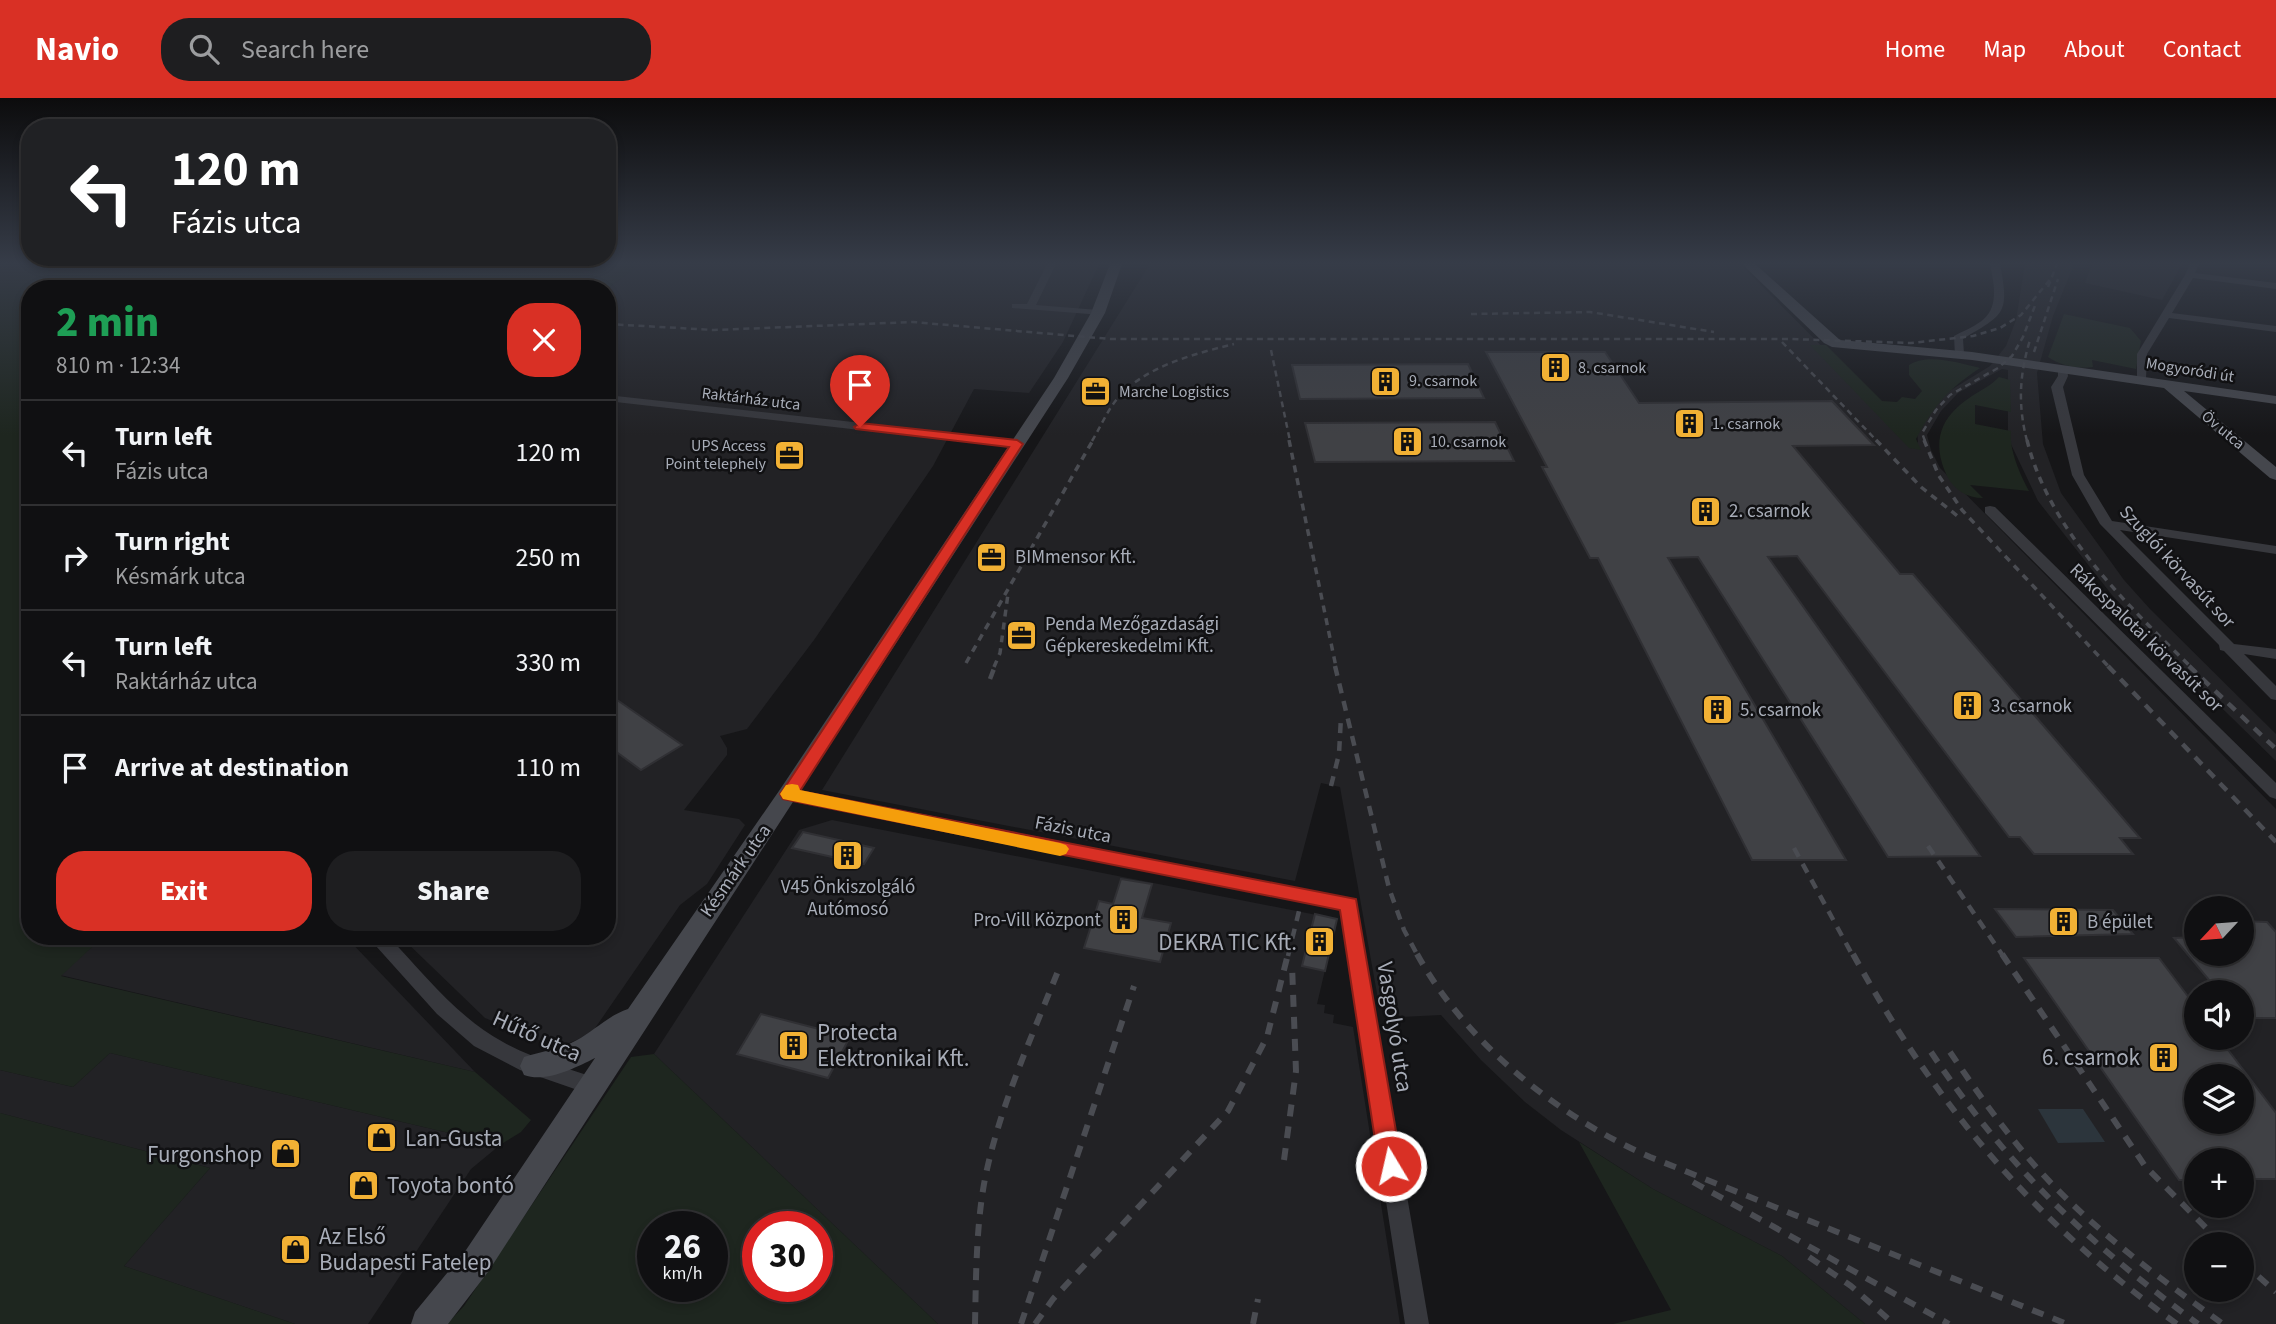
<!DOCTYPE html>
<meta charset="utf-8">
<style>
:root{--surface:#101012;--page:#1e1e20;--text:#f1f3f6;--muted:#9c9d9f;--line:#303032;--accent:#d93025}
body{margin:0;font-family:"Source Sans 3",sans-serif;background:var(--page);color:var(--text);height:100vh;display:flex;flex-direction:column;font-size:26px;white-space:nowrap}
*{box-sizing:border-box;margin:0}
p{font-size:23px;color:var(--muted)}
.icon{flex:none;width:38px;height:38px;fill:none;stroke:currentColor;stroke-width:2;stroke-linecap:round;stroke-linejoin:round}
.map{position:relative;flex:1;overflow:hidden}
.drawer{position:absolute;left:21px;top:182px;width:595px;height:665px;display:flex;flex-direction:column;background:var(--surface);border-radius:28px;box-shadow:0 4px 10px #0003,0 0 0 2px var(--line)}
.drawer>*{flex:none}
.hud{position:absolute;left:21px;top:21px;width:595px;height:147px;border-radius:28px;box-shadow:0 4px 10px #0003,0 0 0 2px var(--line);background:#202124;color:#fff;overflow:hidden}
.needle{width:46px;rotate:244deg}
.fabs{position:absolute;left:2184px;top:798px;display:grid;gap:14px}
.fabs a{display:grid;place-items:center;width:70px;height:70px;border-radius:50%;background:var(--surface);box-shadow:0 4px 10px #0003,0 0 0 2px var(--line);font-size:35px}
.speed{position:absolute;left:637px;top:1113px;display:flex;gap:14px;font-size:35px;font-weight:700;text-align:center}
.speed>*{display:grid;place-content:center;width:91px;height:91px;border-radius:50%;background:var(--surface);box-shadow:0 4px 10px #0003,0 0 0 2px var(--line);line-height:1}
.speed small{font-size:18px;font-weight:400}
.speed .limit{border:10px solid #d22;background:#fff;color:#111}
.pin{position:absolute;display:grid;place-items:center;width:60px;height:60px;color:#fff;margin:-72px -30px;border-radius:50% 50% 50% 0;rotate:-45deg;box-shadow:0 0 7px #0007}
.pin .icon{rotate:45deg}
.me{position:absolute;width:77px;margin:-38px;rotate:351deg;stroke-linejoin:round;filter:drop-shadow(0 0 5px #0008)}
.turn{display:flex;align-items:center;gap:24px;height:147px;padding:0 35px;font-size:32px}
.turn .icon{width:91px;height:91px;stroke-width:2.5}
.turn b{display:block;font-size:49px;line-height:60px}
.round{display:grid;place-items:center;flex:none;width:74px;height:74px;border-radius:28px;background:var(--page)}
.overview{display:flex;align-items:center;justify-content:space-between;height:119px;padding:0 35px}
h1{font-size:42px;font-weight:800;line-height:52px;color:#1e9e55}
.primary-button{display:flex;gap:14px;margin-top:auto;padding:14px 35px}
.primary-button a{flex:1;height:80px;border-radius:28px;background:var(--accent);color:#fff;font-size:28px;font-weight:800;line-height:80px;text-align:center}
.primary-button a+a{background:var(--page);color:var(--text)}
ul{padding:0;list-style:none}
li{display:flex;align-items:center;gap:21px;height:105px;padding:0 35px;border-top:2px solid var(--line)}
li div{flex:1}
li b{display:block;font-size:26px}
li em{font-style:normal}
header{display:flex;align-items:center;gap:42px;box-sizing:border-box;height:98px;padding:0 35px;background:var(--accent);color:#fff}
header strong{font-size:33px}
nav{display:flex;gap:38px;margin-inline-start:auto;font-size:24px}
.search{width:490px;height:63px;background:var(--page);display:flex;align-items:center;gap:18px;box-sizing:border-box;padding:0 24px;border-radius:28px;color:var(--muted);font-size:26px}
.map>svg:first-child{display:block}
</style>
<header>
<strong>Navio</strong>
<div class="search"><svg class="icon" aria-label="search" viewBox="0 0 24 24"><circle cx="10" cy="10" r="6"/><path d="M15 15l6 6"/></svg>Search here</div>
<nav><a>Home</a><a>Map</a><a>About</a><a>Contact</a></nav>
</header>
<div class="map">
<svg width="2276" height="1226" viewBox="0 0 2276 1226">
<rect width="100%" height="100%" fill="#161618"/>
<g fill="#222225" fill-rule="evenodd">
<path d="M640,166h459l-36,78 -34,51 -55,-4 -41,77 -119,174 -67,89 -27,7 7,12v7l-43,55 55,9 6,6 -38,59 -27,21 -89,129 -27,11 -11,1 -68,-28 -85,-82h207v-647z"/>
<path d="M1150,166h590l178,179 -1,-12 14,-24 20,-17 39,-24 16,-20 10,-26 9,-56h49l-21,52 -16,57 6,71 18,49 63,87 26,29 126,125v27l-93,-91 -71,-75 -74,-94 -30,-63v-68l-6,-1 -44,24 -17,18 -14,24 4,15 9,18 336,341v515h-411l-83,-68 -129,-67 -92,-59 -36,-28 -44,-42 -40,-45 -40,2 -23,-18 -38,-212 -19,-4 -26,98 -473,-91zM2196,810h46v46h-46zM2196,894h46v46h-46zM2196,978h46v46h-46zM2196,1062h46v46h-46zM2196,1146h46v46h-46z"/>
<path d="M2092,166h90l-20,36 -77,-17z"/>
<path d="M832,722l505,99 -20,85 8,1 -1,8 10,2 -1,8 20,4 47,297h-462l-284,-270 145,-224z"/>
<path d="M104,838h241l130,136 -415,-97z"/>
<path d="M110,955l390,92 -29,24 -103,155h-73l-171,-58 86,-98 -210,-55v-43l73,17z"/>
</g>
<g fill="#1e261f" fill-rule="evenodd">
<path d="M0,166h640l-33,25h-577v647h74l-43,40 414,96 56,48 -10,12 -21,13 -390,-92 -37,34 -73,-17z"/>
<path d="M2064,216l66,14 11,13 -5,28 -44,-9 1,7c-15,2 -32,-1 -45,-10z"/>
<path d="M1810,247h16l56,56 15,1 5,-5 13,2 7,-8 -13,-16v-10c20,-12 49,-2 71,3 -33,22 -45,36 -64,71l5,11 -12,-2z"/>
<path d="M1999,279l11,3 1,32 -36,-7v19l36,7c-2,19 9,43 18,60l-59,-6 13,13c-16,0 -29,-8 -36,-22 -16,-35 -7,-59 25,-80 9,-6 20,-11 27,-19z"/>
<path d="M654,956l284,270h-491l17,-18 167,-249zM653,1129h59v59h-59zM758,1129h59v59h-59z"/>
<path d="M0,1015l210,55 -86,98 171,58h-295z"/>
<path d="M1579,1044l74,47 129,67 83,68h-252l58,-14z"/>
</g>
<path fill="#2c353c" d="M2038,1011h45l22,33 -47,1z"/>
<g fill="#404145" stroke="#303034" stroke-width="2" fill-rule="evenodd">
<path d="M1486,254h119l34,51 193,-2 42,44 -81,1 107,128h13l227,264h-20l13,16h-99l-14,-17h-11l-212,-281 -29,1 212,299 -92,1 -190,-300 -30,1 178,302h-94l-154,-302h-8l-48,-91h5z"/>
<path d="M1468,266l16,34 -184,1 -8,-34z"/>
<path d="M1495,324l19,39 -199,1 -10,-39z"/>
<path d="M607,595l75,52 -41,25 -34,-25z"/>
<path d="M803,734l71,16 -10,16 -72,-16z"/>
<path d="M1121,781l31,5 -10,34 29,5 -11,39 -76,-14 15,-47 14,3z"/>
<path d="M1995,811l118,1 20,24 -117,3z"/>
<path d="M1315,816l22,5 -12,52 -23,-5z"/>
<path d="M2242,823l25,1 9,10v86h-34v-26h-23l-45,-54 22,-1v17h46z"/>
<path d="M2024,860h135l37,49v31h23l57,75v66h-34v-19h-46v20h-17zM2196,978h46v46h-46z"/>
<path d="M761,916l89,23 -22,41 -91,-24z"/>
</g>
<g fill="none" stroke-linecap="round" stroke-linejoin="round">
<g fill="#37383d" fill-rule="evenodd">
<path d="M1047,166h9l-20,41 62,5 5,3 -1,2 -90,-7v-4h15z"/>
<path d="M1744,166h13l-5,3z"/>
<path d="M1990,166h10c10,51 4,50 -37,75l1,15 -9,2 -1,-20c9,-5 18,-8 26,-14 20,-13 14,-38 10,-58z"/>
<path d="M2190,166h9l-4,9 81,10v6l-83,-11 -21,35 104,13v6l-107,-14 -22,36 -1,25 -9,2v-27l48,-79z"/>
<path d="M2058,269l9,2 1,7 -5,11 21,88 28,46 164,25v8l-156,-24 114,114 42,5v10l-32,-5 32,32v14l-5,-1 -47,-48 -4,-1 -1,-5 -119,-121 -28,-49 -21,-88 7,-11z"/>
<path d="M607,297l410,45 6,4 -6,4 -410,-47z"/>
<path d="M1990,408l5,1 281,276v16l-6,-2 -285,-284v-6z"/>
<path d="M789,690l567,111 73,425h-24l-64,-414 -558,-112 -2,-4 2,-4z"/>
<path d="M367,838h21c36,38 69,81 115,106 31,17 64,26 96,37l4,7 -4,7 -7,2 -72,-25 -46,-24 -37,-32z"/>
</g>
<g fill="#45474d" fill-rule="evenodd">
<path d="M1110,166h12l-17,49 -37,65 -580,894 -40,52h-37l4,-12 51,-62 129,-192c-20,10 -49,25 -71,17l-4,-9 4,-9c18,-6 36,-7 53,-17 17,-9 32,-25 51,-31l153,-221 273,-410 37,-65z"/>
<path d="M1742,166h13l85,76 132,12 304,44v8l-92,-13 92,76v13l-6,-2 -106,-90 -192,-28 -140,-13 -8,-4z"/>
</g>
<g stroke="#4a4c52" stroke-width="2.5" stroke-dasharray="6 4.5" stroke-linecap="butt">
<path d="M2048,189l9,-23"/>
<path d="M1471,216l119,-2 124,20"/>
<path d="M607,226l107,6 199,-8 197,17h681l120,4 62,-7 27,-8 21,-13 31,-38"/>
<path d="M1782,244l95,99"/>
<path d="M1271,252l19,91"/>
<path d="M2034,254l24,-73"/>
<path d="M1092,343c8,-13 15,-30 25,-42 28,-33 77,-45 117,-55"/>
<path d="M1925,343l-3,-8 14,-23 14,-15 48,-27 14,-12 11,-19 13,-34"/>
<path d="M2027,343c-9,-35 -8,-65 3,-101"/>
</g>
<g stroke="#4a4c52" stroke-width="3.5" stroke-dasharray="7 6" stroke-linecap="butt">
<path d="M1289,342l47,227"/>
<path d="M1876,342l45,47 39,31"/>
<path d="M1924,342l15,36 23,34 147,157"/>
<path d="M2027,342c22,90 99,164 164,227"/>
<path d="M966,565l127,-223"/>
<path d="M994,569l6,-14 8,-59"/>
</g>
<g stroke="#4a4c52" stroke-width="4.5" stroke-dasharray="10 8" stroke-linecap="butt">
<path d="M1335,568l54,222 15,42 14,26"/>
<path d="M2108,568l168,176"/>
<path d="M2189,568l87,83"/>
<path d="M990,581l5,-13"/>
<path d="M1331,688l8,-32 2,-37"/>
<path d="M1928,748l75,110"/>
<path d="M1794,750l59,108"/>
<path d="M1288,858l11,-45"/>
</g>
<g stroke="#4a4c52" stroke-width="6" stroke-dasharray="12 10" stroke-linecap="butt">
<path d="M1417,856c49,89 141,163 233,203l417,167"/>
<path d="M1853,856c84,153 182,269 324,370"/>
<path d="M2002,856l143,212 77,78"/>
<path d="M1931,954c78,117 155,189 267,272"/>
<path d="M1950,954c27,40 55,80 87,116 55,61 121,109 186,156"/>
<path d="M1284,1062l12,-89 -4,-106"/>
<path d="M1693,1084l256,142"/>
<path d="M1809,1159l42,29 43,38"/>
<path d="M2242,1164l34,30"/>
<path d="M975,1226c1,-46 1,-94 9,-140 14,-75 48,-147 76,-218"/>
<path d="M1021,1226l113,-338"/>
<path d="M1035,1226l18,-25 175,-188 39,-74 21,-83"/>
<path d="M1253,1226l5,-25"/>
</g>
</g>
<linearGradient id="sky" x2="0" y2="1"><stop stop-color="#0c0c0d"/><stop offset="0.49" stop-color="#363c48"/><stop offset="1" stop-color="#363c48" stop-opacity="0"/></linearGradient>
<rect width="2276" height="337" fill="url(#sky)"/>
<path fill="#d93025" stroke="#8d1f18" stroke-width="2" d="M860,325l157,17 6,4 -223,347 556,108 46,267 -3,7 -8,4 -8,-4 -4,-7 -39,-256 -557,-111 -3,-5 3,-4 226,-343 -153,-18 -2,-2z"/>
<path fill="#f59e0b" d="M792,686l6,1 2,5 260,53 6,2 3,4 -3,5 -6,2 -277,-57 -3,-5 6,-9z"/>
<defs>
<symbol id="building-square" viewBox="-11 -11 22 22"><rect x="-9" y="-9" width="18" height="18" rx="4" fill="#f2b134" stroke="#111113"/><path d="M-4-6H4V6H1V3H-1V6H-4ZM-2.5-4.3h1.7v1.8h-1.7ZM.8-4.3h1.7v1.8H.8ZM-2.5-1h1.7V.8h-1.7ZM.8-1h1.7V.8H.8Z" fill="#111"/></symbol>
<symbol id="office-square" viewBox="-11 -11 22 22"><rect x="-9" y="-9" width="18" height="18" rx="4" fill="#f2b134" stroke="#111113"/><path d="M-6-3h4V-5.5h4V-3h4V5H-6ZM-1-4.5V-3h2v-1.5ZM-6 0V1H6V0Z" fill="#111"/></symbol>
<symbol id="shop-square" viewBox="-11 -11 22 22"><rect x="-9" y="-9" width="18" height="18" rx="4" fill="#f2b134" stroke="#111113"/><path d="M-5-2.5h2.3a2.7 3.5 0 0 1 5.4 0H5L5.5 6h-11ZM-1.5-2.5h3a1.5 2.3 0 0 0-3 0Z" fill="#111"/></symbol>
</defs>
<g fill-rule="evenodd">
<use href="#building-square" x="1538" y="252" width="35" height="35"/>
<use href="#building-square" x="1368" y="266" width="35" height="35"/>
<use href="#office-square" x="1078" y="276" width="35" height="35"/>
<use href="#building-square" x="1672" y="308" width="35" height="35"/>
<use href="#building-square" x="1390" y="326" width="35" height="35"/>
<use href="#office-square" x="772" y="340" width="35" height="35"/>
<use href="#building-square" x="1688" y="396" width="35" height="35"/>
<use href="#office-square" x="974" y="442" width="35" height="35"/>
<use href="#office-square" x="1004" y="520" width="35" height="35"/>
<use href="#building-square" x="1950" y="590" width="35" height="35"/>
<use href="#building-square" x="1700" y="594" width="35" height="35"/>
<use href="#building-square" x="830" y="740" width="35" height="35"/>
<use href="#building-square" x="1106" y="804" width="35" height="35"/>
<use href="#building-square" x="2046" y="806" width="35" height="35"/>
<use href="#building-square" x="1302" y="826" width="35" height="35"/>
<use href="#building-square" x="776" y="930" width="35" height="35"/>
<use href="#building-square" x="2146" y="942" width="35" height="35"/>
<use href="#shop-square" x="364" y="1022" width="35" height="35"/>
<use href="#shop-square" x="268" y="1038" width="35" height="35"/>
<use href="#shop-square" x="346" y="1070" width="35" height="35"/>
<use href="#shop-square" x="278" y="1134" width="35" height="35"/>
</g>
<g text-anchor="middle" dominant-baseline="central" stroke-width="5" stroke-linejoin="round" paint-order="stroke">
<g font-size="16" fill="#a8adb8" stroke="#111113" text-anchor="start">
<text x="1578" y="270">8. csarnok</text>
<text x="1409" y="283">9. csarnok</text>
<text x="1119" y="294">Marche Logistics</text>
<text x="1712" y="326">1. csarnok</text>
<text x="1430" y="344">10. csarnok</text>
<text x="766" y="348" text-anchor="end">UPS Access<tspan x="766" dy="18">Point telephely</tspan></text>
</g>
<g font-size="16" fill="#a8adb8" stroke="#111113">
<text transform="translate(2190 272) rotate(9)">Mogyoródi út</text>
<text transform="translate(751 301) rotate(7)">Raktárház utca</text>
<text transform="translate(2223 332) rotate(40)">Öv utca</text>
</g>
<g font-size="19" fill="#a8adb8" stroke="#111113" text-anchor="start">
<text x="1729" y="413">2. csarnok</text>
<text x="1015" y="459">BIMmensor Kft.</text>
<text x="1045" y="526">Penda Mezőgazdasági<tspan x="1045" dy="22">Gépkereskedelmi Kft.</tspan></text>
<text x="1991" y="608">3. csarnok</text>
<text x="1740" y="612">5. csarnok</text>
<text x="848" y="789" text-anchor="middle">V45 Önkiszolgáló<tspan x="848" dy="22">Autómosó</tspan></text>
<text x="1101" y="822" text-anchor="end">Pro-Vill Központ</text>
<text x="2087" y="824">B épület</text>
</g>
<g font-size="19" fill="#a8adb8" stroke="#111113">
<text transform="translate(2177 469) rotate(47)">Szuglói körvasút sor</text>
<text transform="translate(2146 540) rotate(44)">Rákospalotai körvasút sor</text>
<text transform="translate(1073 732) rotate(11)">Fázis utca</text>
<text transform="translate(736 773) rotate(-55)">Késmárk utca</text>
</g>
<g font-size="23" fill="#a8adb8" stroke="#111113" text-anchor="start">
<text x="1297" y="844" text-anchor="end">DEKRA TIC Kft.</text>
<text x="817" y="934">Protecta<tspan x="817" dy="26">Elektronikai Kft.</tspan></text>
<text x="2140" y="959" text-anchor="end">6. csarnok</text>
<text x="405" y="1040">Lan-Gusta</text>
<text x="262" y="1056" text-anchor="end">Furgonshop</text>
<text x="387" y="1087">Toyota bontó</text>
<text x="319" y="1138">Az Első<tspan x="319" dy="26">Budapesti Fatelep</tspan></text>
</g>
<g font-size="23" fill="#a8adb8" stroke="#111113">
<text transform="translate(1395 929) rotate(81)">Vasgolyó utca</text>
<text transform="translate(537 938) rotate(24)">Hűtő utca</text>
</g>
</g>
</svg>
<div class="fabs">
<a><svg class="needle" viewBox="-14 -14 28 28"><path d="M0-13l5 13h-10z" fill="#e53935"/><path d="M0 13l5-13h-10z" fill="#9c9d9f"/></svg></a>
<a><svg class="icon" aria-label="sound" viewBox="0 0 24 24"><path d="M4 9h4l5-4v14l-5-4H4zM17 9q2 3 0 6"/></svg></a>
<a><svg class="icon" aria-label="layers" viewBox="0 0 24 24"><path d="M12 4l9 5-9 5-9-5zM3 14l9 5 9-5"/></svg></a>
<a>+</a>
<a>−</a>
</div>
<div class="speed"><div>26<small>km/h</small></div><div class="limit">30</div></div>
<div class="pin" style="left:860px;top:329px;background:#d93025"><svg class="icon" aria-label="arrive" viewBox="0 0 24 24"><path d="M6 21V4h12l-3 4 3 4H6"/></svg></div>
<svg class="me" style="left:1391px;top:1068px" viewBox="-20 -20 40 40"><circle r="17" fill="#d93025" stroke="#fff" stroke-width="3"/><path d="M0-11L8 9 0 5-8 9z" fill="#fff"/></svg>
<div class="hud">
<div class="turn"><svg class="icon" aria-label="left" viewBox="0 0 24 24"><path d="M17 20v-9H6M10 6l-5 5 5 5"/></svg><div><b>120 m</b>Fázis utca</div></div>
</div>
<section class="drawer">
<div class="overview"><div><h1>2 min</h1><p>810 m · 12:34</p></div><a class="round" style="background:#d93025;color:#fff"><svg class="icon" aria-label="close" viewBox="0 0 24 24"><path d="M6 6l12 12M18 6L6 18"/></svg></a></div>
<ul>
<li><svg class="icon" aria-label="left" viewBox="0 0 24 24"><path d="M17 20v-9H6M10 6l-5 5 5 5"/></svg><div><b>Turn left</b><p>Fázis utca</p></div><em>120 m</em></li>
<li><svg class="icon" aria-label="right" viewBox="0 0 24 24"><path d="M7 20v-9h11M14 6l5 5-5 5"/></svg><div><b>Turn right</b><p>Késmárk utca</p></div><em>250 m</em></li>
<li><svg class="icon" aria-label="left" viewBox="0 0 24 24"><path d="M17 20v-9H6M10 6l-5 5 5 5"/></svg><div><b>Turn left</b><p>Raktárház utca</p></div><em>330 m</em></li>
<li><svg class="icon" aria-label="arrive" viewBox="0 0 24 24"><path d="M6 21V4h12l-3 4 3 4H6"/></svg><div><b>Arrive at destination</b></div><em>110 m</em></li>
</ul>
<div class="primary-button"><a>Exit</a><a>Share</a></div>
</section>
</div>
